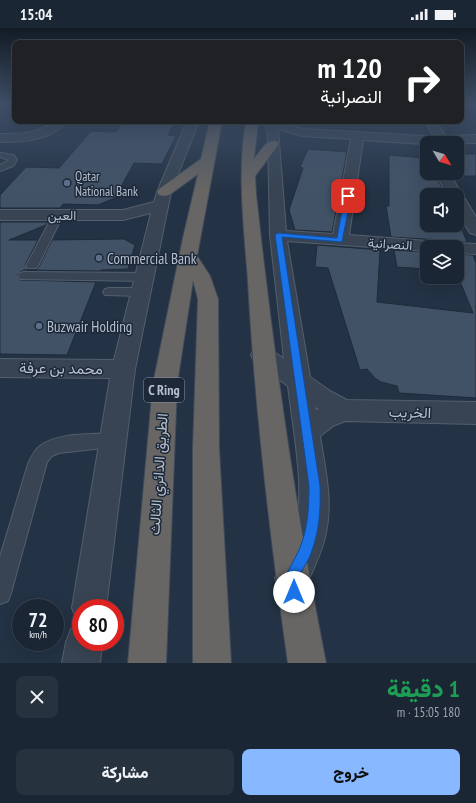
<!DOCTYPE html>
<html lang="ar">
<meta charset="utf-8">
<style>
:root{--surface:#1a2633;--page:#27323f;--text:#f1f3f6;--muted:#9fa5ac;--line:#38434e;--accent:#88b8ff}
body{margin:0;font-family:"PT Sans Narrow",Vazirmatn,sans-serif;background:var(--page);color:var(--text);direction:rtl;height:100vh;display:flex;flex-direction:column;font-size:15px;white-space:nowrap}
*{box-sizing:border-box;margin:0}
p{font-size:13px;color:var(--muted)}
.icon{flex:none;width:22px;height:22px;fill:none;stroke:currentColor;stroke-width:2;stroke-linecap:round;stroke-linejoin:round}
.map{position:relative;height:635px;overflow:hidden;direction:ltr}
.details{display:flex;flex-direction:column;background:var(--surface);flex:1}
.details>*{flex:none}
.hud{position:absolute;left:12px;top:12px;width:452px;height:84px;border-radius:8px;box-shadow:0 4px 16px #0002,0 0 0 1px var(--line);direction:rtl;background:#202124;color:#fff;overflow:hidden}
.needle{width:26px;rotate:128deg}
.controls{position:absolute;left:420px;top:108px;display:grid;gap:8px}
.controls a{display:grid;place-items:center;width:44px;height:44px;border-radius:8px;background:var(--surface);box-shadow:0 4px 16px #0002,0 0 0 1px var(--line);font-size:20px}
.speed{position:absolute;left:12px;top:571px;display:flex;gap:8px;font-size:20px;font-weight:700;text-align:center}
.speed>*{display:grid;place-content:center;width:52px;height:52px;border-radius:50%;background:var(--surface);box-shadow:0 4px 16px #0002,0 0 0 1px var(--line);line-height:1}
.speed small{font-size:10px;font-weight:400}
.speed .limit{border:6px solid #d22;background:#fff;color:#111}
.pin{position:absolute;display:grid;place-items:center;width:34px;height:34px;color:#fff;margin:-17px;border-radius:8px;box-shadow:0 2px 6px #0006}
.me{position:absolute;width:44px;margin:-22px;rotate:0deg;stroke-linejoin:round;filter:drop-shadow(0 0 3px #0008)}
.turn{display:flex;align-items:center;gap:14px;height:84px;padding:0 16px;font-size:18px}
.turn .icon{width:52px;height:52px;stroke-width:2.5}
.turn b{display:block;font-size:28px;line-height:34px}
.round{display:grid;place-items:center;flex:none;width:42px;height:42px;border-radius:8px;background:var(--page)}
.headline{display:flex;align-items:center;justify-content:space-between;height:68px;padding:0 16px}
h1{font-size:24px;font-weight:800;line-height:30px;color:#1e9e55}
.primary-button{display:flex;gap:8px;margin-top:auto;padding:8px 16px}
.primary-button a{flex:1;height:46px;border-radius:8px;background:var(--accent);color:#111;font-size:16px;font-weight:800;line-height:46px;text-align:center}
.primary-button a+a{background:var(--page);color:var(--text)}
.status{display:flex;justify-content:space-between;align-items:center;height:28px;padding:0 20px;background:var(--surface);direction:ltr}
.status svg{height:11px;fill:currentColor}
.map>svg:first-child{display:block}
</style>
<div class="status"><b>15:04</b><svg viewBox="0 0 49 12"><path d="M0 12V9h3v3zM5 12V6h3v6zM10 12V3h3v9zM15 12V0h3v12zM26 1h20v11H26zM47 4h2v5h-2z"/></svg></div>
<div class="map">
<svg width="476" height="635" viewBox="0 0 476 635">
<rect width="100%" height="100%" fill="#233244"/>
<g fill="#425266" stroke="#1f2b3a">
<path d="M124,93h51l-7,14 8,1 -14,28 -28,-1 -19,35 -17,7 -35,-1 -3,4h-60v-13l26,-28 33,1 32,-37 25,1z"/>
<path d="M308,121l39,3 -15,80 -37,-2 -6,-20 14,-42 -3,-1z"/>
<rect x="457" y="126" width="19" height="22"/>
<path d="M389,127l34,3 1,2h3v13h7l12,22h-19v30h30v-8l10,25h-10l-8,2 -2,-2 -6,-2 -50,-3 -5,-31h3z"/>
<path d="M0,194h48l-2,3 -37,15h29l-13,25 3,5h8l3,-3 13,-27 72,-1 11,6 -7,24 -27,1v1l-77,-1 -4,2 -3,3 3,5 76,2 -29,73 -67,-1z"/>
<path d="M317,217l63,5 -3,52 96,11 -16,-39v-20l16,1 3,8v135l-77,-5 -2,-7 -16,-4 -6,-4 -8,-9 -7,1 -32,-102 -13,-1z"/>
<path d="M394,222l33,2v17l-30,-2z"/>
</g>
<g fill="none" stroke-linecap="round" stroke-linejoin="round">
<defs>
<g id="service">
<path d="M0,125l14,2 3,5 -4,6 -13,5v-6l9,-5 -9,-3z"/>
<path d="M58,184l5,3 -25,51 -2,2h-8l-2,-2 27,-51z"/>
<path d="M24,244l121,1 4,1 2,3 -2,3 -4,1 -125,-2 -2,-3 2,-3z"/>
<path d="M109,260h32l4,1 2,3 -2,3 -4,1 -36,-1 -2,-3 2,-3z"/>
<path d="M112,405l6,2 2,5 -2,5 -6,2 -53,6 -7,3 -5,6 -36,131 -3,8 -8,3v-47l28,-93c3,-6 6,-14 12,-18 19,-14 50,-11 72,-13z"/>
</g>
<g id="minor">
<path d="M54,93h13c-15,20 -45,21 -67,21v-8c20,0 38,0 54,-13z"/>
<path d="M187,93h12l-28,71 -36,177 -29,239h-25v14l-4,-2 -5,-12 38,-230 -110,-1v-18l114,1 37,-147 -28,7h-123v-10h123l31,-8 3,-10z"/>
<path d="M265,93h12l26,8 120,7h11l-10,-15h12l9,15 31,-1v8l-53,1 -60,-4 -14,95 92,7 6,1 2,4 2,-3 6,-1 19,1v10l-19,-1v-6h-30v4l-140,-10 23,136 20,14 17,9 129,2v22l-131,-3 -12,5 -13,10c5,32 13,64 6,97 -4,20 -14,39 -22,57l-12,5 -12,-5 -5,-12c7,-15 16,-29 20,-45 11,-43 -2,-103 -7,-147l-34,-25 -3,-6 3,-6c13,-4 20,3 30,10l-14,-124 -2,-98zM278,101l24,7 49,3 -18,95 -47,-3zM315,379l4,2 -3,1z"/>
<path d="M435,145h14l27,44v18l-6,-2 -13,-22v-16h-9z"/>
<path d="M81,597v17h21l-2,21h-38l4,-21 5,-13z"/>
</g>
<g id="trunk">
<path d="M210,93h12l-25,135 13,20 8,23 1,149 12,215h-38v-215l5,-149 -5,-19 -16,104 -11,279h-38l25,-279 30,-146 15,-64 -29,21 -5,1 -5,-1 -2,-3 2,-3 42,-30z"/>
<path d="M246,93h12l-4,38c7,-8 12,-20 23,-18l2,3 -24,32 1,18c17,157 39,314 70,469h-38c-18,-127 -33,-254 -40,-382 -4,-54 -11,-107 -2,-160z"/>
</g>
</defs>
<use href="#service" stroke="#535f6d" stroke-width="2"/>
<use href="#minor" stroke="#535f6d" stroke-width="2"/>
<use href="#trunk" stroke="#404c5a" stroke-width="2"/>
<use href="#service" fill="#384453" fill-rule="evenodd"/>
<use href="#minor" fill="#384453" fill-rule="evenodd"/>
<use href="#trunk" fill="#686664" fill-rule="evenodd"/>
</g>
<linearGradient id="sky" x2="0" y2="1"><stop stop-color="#131c25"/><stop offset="0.46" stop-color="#3f4f67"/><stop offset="1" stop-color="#3f4f67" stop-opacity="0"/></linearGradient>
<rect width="476" height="165" fill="url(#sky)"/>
<path fill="#1a73e8" stroke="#114b97" d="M345,166l6,2 -9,46 -60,-5 38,249c1,25 -1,47 -10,70 -3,7 -10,16 -11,23 -1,7 3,11 0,18l-5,2 -5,-2 -4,-19c4,-10 10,-19 14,-28 9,-21 10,-42 10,-64l-34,-251 3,-2 59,5z"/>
<g fill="#5c6f8a" stroke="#1c2838" stroke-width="1.5">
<circle cx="67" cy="155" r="4"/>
<circle cx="99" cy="230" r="4"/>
<circle cx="39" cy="298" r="4"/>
</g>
<g text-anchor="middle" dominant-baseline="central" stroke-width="3" stroke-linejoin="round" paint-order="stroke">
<g font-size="13" fill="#b5bfcd" stroke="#1c2838" text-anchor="start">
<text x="75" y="148">Qatar<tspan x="75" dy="15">National Bank</tspan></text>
</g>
<g font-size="13" fill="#b5bfcd" stroke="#1c2838">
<text x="62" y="187">العين</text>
<text transform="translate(390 216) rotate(4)">النصرانية</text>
</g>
<rect fill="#1c2838" stroke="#8792a0" stroke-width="1" x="144" y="350" width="40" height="24" rx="3"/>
<g font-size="14" font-weight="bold" fill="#b5bfcd">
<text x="164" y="362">C Ring</text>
</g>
<g font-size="15" fill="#b5bfcd" stroke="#1c2838" text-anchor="start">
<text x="107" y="230">Commercial Bank</text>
<text x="47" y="298">Buzwair Holding</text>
</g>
<g font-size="15" fill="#b5bfcd" stroke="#1c2838">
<text transform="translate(61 340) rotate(1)">محمد بن عرفة</text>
<text transform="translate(410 384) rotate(2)">الخريب</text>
<text transform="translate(158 446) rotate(-86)">الطريق الدائري الثالث</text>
</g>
</g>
</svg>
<div class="controls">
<a><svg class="needle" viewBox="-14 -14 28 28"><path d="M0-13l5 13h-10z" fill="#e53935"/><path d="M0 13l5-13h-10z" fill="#9fa5ac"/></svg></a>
<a><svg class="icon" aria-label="sound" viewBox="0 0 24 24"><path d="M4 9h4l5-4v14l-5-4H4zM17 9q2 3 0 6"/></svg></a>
<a><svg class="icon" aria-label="layers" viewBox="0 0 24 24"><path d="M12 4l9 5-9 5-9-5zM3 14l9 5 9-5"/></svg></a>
</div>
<div class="speed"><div>72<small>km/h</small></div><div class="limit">80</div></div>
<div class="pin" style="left:348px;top:168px;background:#d93025"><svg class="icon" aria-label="arrive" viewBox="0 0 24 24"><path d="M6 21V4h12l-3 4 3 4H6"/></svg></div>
<svg class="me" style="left:294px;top:564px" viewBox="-20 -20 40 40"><circle r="19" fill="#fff"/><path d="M0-13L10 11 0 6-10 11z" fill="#1a73e8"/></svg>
<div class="hud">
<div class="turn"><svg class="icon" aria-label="right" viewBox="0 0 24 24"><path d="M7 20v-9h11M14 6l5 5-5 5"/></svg><div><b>120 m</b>النصرانية</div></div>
</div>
</div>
<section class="details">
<div class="headline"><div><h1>1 دقيقة</h1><p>180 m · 15:05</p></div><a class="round"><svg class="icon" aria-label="close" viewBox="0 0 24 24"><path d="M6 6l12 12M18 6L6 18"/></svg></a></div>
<div class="primary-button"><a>خروج</a><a>مشاركة</a></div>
</section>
